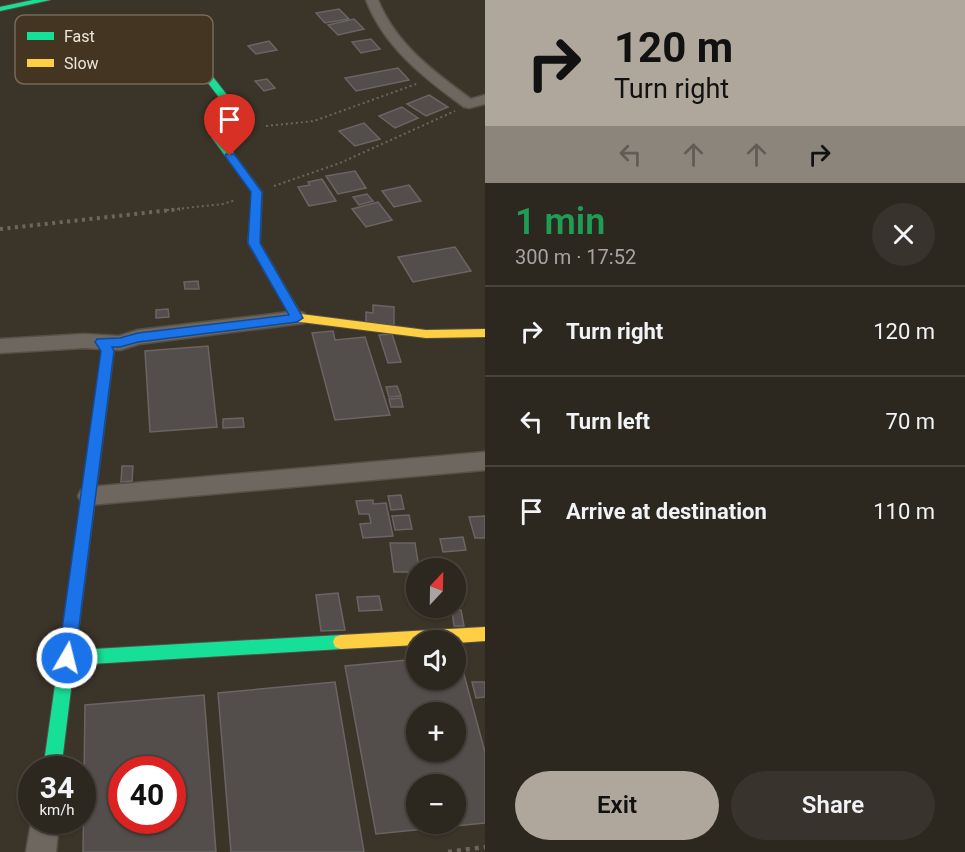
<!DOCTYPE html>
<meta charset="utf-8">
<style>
:root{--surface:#2c271f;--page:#38332c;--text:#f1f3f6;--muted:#a6a5a4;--line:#48443d;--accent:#afa79b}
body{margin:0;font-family:Roboto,sans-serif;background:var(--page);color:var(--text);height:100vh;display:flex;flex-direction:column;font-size:22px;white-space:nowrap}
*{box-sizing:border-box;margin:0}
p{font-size:20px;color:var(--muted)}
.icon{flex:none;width:33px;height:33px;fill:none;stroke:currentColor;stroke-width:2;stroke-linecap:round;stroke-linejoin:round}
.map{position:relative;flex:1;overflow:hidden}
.details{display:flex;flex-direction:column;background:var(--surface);width:480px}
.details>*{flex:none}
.guide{background:#afa79b;color:#111;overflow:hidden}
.needle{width:39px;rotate:22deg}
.controls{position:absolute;left:406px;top:558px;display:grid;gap:12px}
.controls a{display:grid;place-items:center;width:60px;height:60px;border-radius:50%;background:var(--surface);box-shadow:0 2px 4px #0004,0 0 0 2px var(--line);font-size:30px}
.speed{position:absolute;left:18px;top:756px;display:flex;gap:12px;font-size:30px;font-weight:700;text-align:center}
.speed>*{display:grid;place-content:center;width:78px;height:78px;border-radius:50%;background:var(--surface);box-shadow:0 2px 4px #0004,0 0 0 2px var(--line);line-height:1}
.speed small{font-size:15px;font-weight:400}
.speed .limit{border:9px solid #d22;background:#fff;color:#111}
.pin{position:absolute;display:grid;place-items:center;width:51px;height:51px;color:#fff;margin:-62px -26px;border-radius:50% 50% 50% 0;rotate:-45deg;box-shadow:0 0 6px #0007}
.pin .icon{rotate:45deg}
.me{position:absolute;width:66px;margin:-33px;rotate:8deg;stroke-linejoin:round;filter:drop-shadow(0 0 4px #0008)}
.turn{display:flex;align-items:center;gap:21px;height:126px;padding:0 30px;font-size:27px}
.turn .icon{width:78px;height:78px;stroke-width:2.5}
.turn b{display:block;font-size:42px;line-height:51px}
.lanes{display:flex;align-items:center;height:57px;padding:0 30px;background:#0003;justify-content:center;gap:30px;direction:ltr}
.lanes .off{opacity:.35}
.round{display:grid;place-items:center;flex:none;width:63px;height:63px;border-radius:32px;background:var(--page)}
.headline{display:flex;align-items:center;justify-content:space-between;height:102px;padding:0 30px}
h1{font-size:36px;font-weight:600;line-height:45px;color:#1e9e55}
.cta{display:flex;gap:12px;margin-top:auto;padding:12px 30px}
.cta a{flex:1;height:69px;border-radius:36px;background:var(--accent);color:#111;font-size:24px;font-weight:600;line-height:69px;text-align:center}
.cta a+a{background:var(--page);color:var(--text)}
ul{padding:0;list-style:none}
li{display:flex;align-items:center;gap:18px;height:90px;padding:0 30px;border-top:2px solid var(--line)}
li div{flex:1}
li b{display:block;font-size:22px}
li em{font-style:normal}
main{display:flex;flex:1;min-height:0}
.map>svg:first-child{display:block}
</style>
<main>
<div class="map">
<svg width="485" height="852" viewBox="0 0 485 852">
<rect width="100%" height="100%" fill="#3b3429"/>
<g fill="#534d4c" stroke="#6a6464" stroke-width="1.5" fill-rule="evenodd">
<path d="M339,9l10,10 -24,4 -9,-10z"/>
<path d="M354,19l10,10 -26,6 -10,-10z"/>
<path d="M371,39l9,10 -19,4 -9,-11z"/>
<path d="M269,41l8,9 -21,4 -8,-8z"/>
<path d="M398,68l11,12 -53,11 -11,-13z"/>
<path d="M267,79l8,9 -11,3 -9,-10z"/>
<path d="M429,95l19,12 -22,9 -19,-12z"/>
<path d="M402,107l16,11 -23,10 -16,-12z"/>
<path d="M364,123l16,16 -25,7 -16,-15z"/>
<path d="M355,171l11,17 -28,6 -12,-18z"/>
<path d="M322,179l14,22 -27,5 -11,-19 12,-2 -2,-3z"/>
<path d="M409,185l12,16 -27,6 -12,-16z"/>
<path d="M367,194l6,7 -14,4 -6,-8z"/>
<path d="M378,202l14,18 -26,7 -14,-18z"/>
<path d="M455,247l16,24 -58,11 -15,-25z"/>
<path d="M198,281l1,8h-14l-1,-7z"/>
<path d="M373,305l21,2v21l-28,-2v-14l7,1z"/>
<path d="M168,309l1,8 -13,1v-8z"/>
<path d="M333,331l2,9 30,-3 25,78 -55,5 -23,-87z"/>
<path d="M392,334l9,28 -13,1 -9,-28z"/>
<path d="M208,346l9,81 -67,5 -5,-81z"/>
<path d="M397,386l4,10 -12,1 -3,-10z"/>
<path d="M401,398l2,9h-12l-2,-8z"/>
<path d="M243,418l1,9 -21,1v-9z"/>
<path d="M122,466h11l-1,15 -11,1z"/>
<path d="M401,495l3,14 -13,1 -3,-14z"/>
<path d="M373,500v4l13,-1 7,33 -30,2 -3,-14 11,-1 -2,-9h-10l-3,-13z"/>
<path d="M409,515l3,14 -17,1 -3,-14z"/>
<path d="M485,516v22h-10l-6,-21z"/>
<path d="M463,537l3,13 -23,2 -3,-13z"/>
<path d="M390,543h25l4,25 -2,4h-23z"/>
<path d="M338,593l7,37 -24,1 -5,-36z"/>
<path d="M379,596l3,14 -23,1 -2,-14z"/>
<path d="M430,608h17l2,4 -18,1z"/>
<path d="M452,610h9l3,16h-10z"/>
<path d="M456,656h3l26,96v71l-109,11 -31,-168 72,-7v21h39zM417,712h39v40h-39zM417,784h39v40h-39z"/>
<path d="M335,682l29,170h-133l-13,-159z"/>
<path d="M472,682h13v15l-9,1z"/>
<path d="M204,695l12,157h-133l2,-147zM122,770h50v50h-50z"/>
</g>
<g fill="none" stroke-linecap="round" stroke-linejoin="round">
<defs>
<g id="street">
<path d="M366,0h12c18,44 56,72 93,99l14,-4v9l-16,4 -5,-1c-40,-29 -80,-60 -98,-107z"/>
<path d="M297,311l7,2 2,5 -2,5 -165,21 -19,6 -36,-2 -84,5v-14l84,-5 35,2 19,-6z"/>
<path d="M485,452v18l-396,35 -8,-3 -3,-6 3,-6 8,-3z"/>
<path d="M32,818v2h27l-3,32h-30z"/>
</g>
<g id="fast">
<path d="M33,0h17l-50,11v-4z"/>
<path d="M182,45h6l64,82 -29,12 39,53 -2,51 15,26 -2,3h-8l-17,-29 4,-51 -40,-54 29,-12 -59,-77z"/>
<path d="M101,338l4,1 9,12 -38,299 265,-15 6,2 2,5 -2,5 -6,2 -267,16 -13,105h-18l59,-418 -7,-10z"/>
</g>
<g id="slow">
<path d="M269,265l4,1 28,48 125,16 59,-1v8l-59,1 -133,-17 -30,-52z"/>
<path d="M485,627v14l-29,2v-3h-39v5l-76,4 -6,-2 -2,-5 2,-5 6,-2z"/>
</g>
</defs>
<use href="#street" stroke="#575046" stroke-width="3"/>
<use href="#fast" stroke="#575046" stroke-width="2"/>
<use href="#slow" stroke="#575046" stroke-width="2"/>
<g stroke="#6c665f" stroke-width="2" stroke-dasharray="2 3" stroke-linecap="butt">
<path d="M266,126l48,-5 105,-38"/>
<path d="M274,186l66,-23 115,-52"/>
<path d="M167,210l56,-6 13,-4"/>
</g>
<path stroke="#6c665f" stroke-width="4" stroke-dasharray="3 4.5" stroke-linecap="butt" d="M0,229l180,-20"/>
<path stroke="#6c665f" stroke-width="4.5" stroke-dasharray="4 5" stroke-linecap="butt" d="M448,852l37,-5"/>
<use href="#street" fill="#6d675f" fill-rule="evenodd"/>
<use href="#fast" fill="#16e098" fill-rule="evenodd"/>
<use href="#slow" fill="#ffcf43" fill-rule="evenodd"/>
</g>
<path fill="#1a73e8" stroke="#114b97" stroke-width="1.5" d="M226,154h8l28,38 -2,51 43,75 -6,4 -159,20 -18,5h-8l2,4 -39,307 -2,5 -6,2 -6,-2 -3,-5 43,-307 -6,-9 2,-3 23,-1 18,-5 151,-18 -41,-72 3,-51 -26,-36z"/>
<rect x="15" y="15" width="198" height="69" rx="9" fill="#433521" stroke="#766a58" stroke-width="1.5"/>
<rect x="27" y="32" width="27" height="8" fill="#16e098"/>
<rect x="27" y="59" width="27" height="8" fill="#ffcf43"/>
<g font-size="16" fill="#eee5d9">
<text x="64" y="42">Fast</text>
<text x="64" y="69">Slow</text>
</g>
</svg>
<div class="controls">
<a><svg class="needle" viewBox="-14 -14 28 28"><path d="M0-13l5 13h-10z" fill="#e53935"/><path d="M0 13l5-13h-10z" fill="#a6a5a4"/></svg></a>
<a><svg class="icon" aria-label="sound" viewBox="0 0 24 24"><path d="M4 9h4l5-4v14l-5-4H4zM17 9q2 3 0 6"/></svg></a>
<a>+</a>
<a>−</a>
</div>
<div class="speed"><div>34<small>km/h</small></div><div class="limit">40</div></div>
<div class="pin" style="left:230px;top:156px;background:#d93025"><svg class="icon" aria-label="arrive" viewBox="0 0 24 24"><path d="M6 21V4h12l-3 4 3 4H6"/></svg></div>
<svg class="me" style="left:67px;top:658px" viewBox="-20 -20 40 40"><circle r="17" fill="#1a73e8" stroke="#fff" stroke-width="3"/><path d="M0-11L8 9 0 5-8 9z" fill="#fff"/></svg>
</div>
<section class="details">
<div class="guide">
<div class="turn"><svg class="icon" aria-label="right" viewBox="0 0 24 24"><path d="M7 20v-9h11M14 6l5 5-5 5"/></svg><div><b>120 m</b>Turn right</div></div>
<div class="lanes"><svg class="icon off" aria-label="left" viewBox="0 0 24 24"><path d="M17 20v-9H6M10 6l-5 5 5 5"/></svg><svg class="icon off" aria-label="ahead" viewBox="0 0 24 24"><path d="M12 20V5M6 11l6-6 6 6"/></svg><svg class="icon off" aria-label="ahead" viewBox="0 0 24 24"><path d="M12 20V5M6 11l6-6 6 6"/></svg><svg class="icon" aria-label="right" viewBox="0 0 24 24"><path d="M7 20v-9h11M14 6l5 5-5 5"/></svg></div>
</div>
<div class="headline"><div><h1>1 min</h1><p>300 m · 17:52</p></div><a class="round"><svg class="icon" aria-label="close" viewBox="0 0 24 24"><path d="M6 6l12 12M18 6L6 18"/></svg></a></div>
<ul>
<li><svg class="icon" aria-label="right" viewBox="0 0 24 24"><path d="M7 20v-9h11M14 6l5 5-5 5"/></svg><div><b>Turn right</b></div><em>120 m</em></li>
<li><svg class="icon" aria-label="left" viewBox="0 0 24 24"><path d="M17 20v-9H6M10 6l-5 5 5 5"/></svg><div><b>Turn left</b></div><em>70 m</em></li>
<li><svg class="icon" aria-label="arrive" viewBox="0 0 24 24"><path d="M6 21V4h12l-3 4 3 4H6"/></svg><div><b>Arrive at destination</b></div><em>110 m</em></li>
</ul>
<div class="cta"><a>Exit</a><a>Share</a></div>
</section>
</main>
